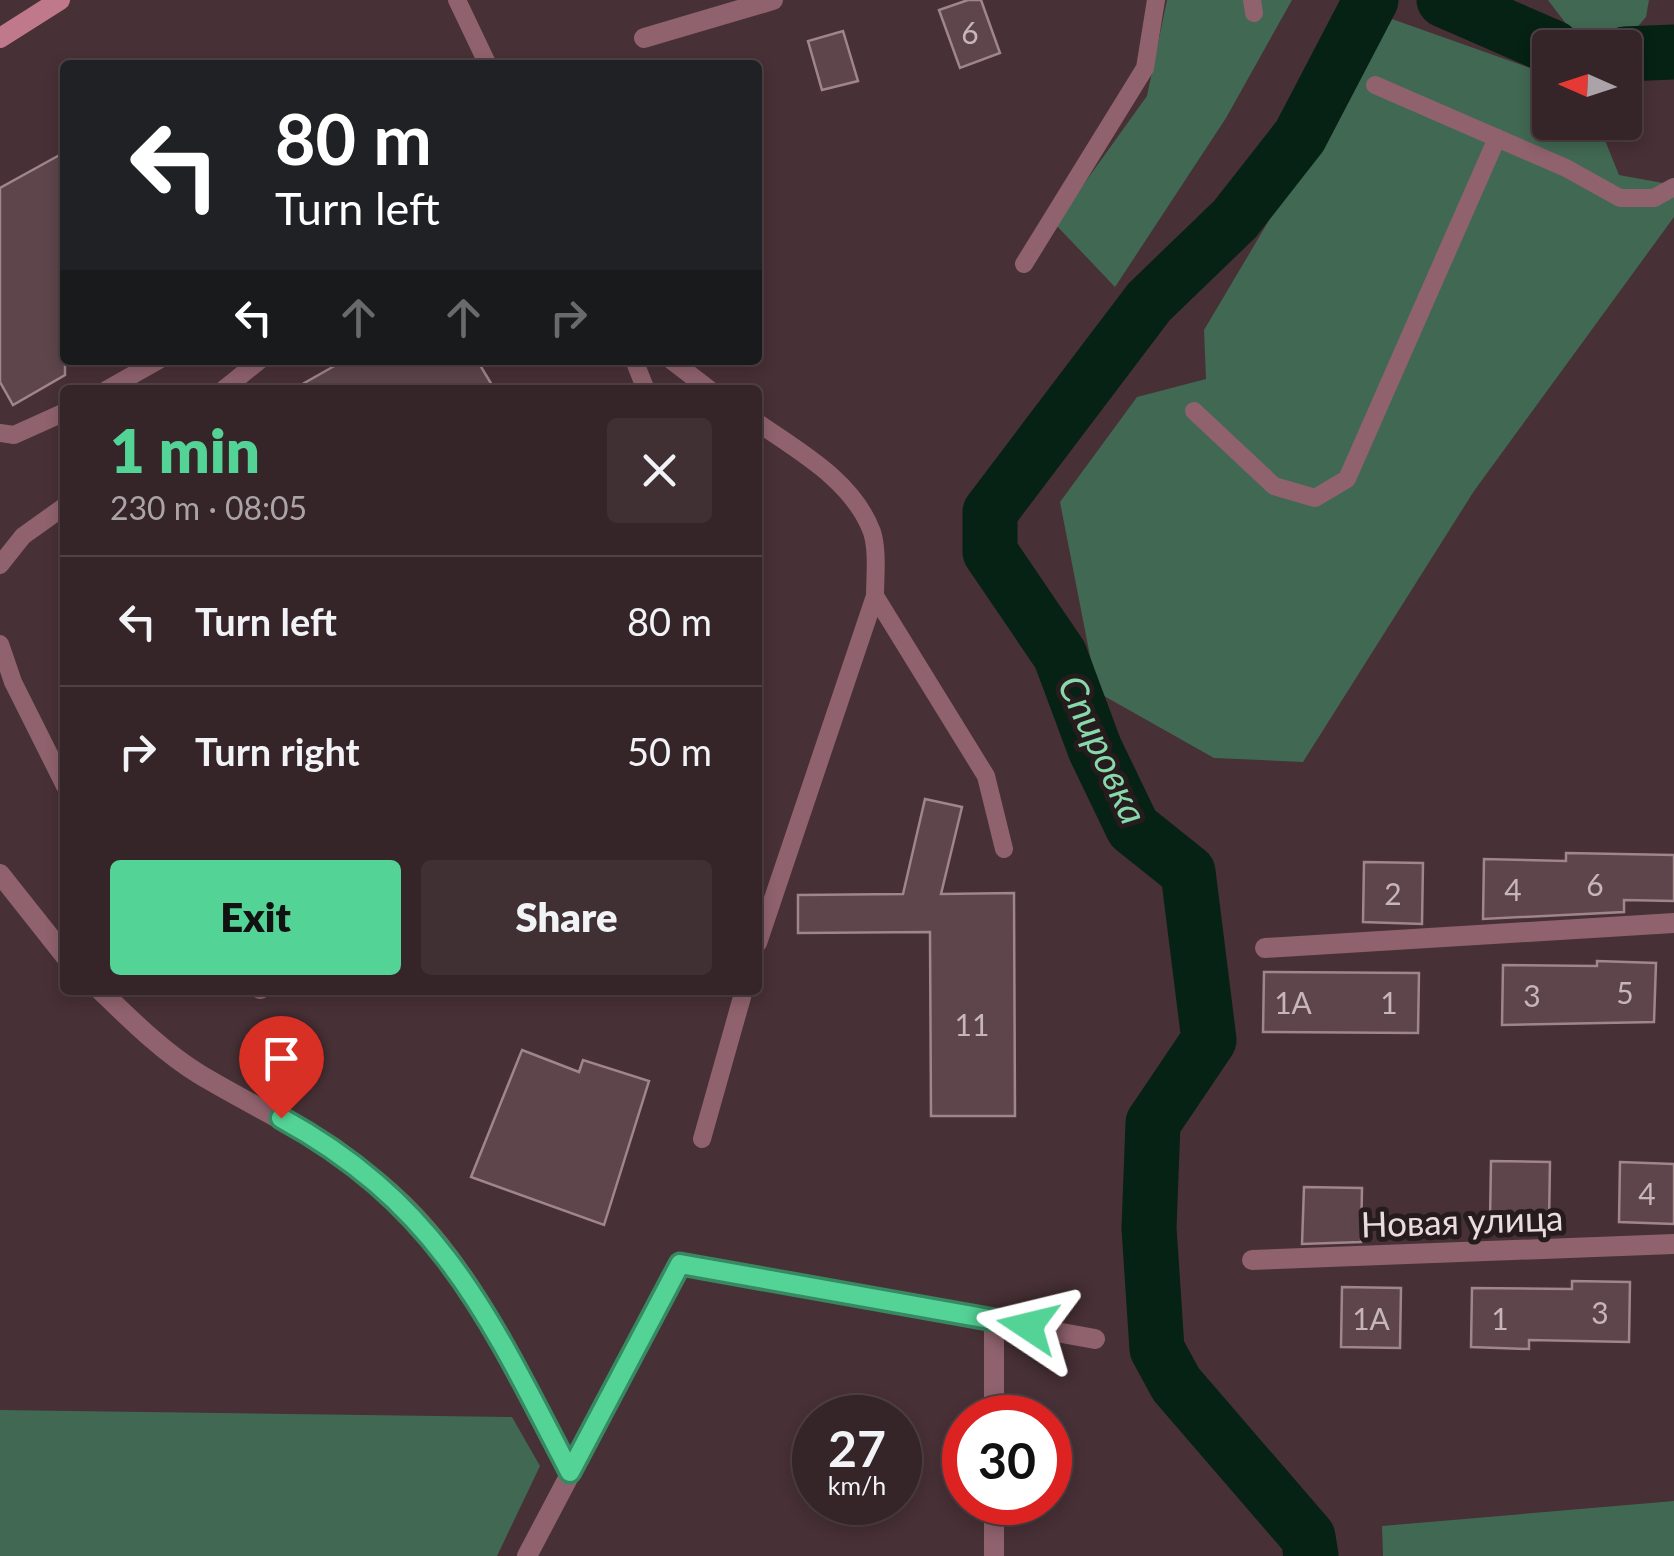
<!DOCTYPE html>
<meta charset="utf-8">
<style>
:root{--surface:#352428;--page:#403034;--text:#f1f3f6;--muted:#aaa4a8;--line:#4f4145;--accent:#54d396}
body{margin:0;font-family:Lato,sans-serif;background:var(--page);color:var(--text);height:100vh;display:flex;flex-direction:column;font-size:38px;white-space:nowrap}
*{box-sizing:border-box;margin:0}
p{font-size:32px;color:var(--muted)}
.icon{flex:none;width:55px;height:55px;fill:none;stroke:currentColor;stroke-width:2;stroke-linecap:round;stroke-linejoin:round}
.map{position:relative;flex:1;overflow:hidden}
.side{position:absolute;left:60px;top:385px;width:702px;height:610px;display:flex;flex-direction:column;background:var(--surface);border-radius:10px;box-shadow:0 5px 15px #0003,0 0 0 2px var(--line)}
.side>*{flex:none}
.top-card{position:absolute;left:60px;top:60px;width:702px;height:305px;border-radius:10px;box-shadow:0 5px 15px #0003,0 0 0 2px var(--line);background:#202124;color:#fff;overflow:hidden}
.needle{width:65px;rotate:273deg}
.tools{position:absolute;left:1532px;top:30px;display:grid;gap:20px}
.tools a{display:grid;place-items:center;width:110px;height:110px;border-radius:10px;background:var(--surface);box-shadow:0 5px 15px #0003,0 0 0 2px var(--line);font-size:50px}
.speed{position:absolute;left:792px;top:1395px;display:flex;gap:20px;font-size:50px;font-weight:700;text-align:center}
.speed>*{display:grid;place-content:center;width:130px;height:130px;border-radius:50%;background:var(--surface);box-shadow:0 5px 15px #0003,0 0 0 2px var(--line);line-height:1}
.speed small{font-size:25px;font-weight:400}
.speed .limit{border:15px solid #d22;background:#fff;color:#111}
.pin{position:absolute;display:grid;place-items:center;width:85px;height:85px;color:#fff;margin:-102px -42px;border-radius:50% 50% 50% 0;rotate:-45deg;box-shadow:0 0 10px #0007}
.pin .icon{rotate:45deg}
.me{position:absolute;width:110px;margin:-55px;rotate:280deg;stroke-linejoin:round;filter:drop-shadow(0 0 8px #0008)}
.turn{display:flex;align-items:center;gap:35px;height:210px;padding:0 50px;font-size:45px}
.turn .icon{width:130px;height:130px;stroke-width:2.5}
.turn b{display:block;font-size:70px;line-height:85px}
.lanes{display:flex;align-items:center;height:95px;padding:0 50px;background:#0003;justify-content:center;gap:50px;direction:ltr}
.lanes .off{opacity:.35}
.round{display:grid;place-items:center;flex:none;width:105px;height:105px;border-radius:10px;background:var(--page)}
.summary{display:flex;align-items:center;justify-content:space-between;height:170px;padding:0 50px}
h1{font-size:60px;font-weight:800;line-height:75px;color:var(--accent)}
.primary-button{display:flex;gap:20px;margin-top:auto;padding:20px 50px}
.primary-button a{flex:1;height:115px;border-radius:10px;background:var(--accent);color:#111;font-size:40px;font-weight:800;line-height:115px;text-align:center}
.primary-button a+a{background:var(--page);color:var(--text)}
ul{padding:0;list-style:none}
li{display:flex;align-items:center;gap:30px;height:130px;padding:0 50px;border-top:2px solid var(--line)}
li div{flex:1}
li b{display:block;font-size:38px}
li em{font-style:normal}
.map>svg:first-child{display:block}
</style>
<div class="map">
<svg width="1674" height="1556" viewBox="0 0 1674 1556">
<rect width="100%" height="100%" fill="#473036"/>
<g fill="#416853">
<path d="M1167,0h125l-66,118 -111,169 -60,-63 92,-128z"/>
<path d="M1548,0h101l-3,17 -25,29 -39,-1z"/>
<path d="M1389,18l161,57v47l48,1 21,52 55,10v32l-200,274 -171,271 -89,-4 -117,-66 -37,-190 77,-105 69,-18 -2,-49z"/>
<path d="M0,1410l512,7 28,49 -43,90h-497z"/>
<path d="M1674,1501v55h-291l-1,-30z"/>
</g>
<g fill="none" stroke-linecap="round" stroke-linejoin="round">
<g stroke="#052214" stroke-width="55">
<path d="M1444,0l110,48"/>
<path d="M1625,54l49,-2"/>
<path d="M1311,1556l-3,-19 -132,-153 -19,-35 -8,-121 4,-105 56,-83 -21,-168 -55,-44 -38,-79 -35,-94 -70,-103v-40l159,-210 86,-83 65,-83 71,-136"/>
</g>
</g>
<g fill="#5d454b" stroke="#a0858b" stroke-width="2.5">
<path d="M968,0h13l19,53 -40,15 -21,-58z"/>
<path d="M843,31l15,50 -36,9 -14,-49z"/>
<path d="M65,152v223l-52,30 -13,-23v-194z"/>
<path d="M345,360h132l18,30h-203z"/>
<path d="M925,799l37,8 -21,87 73,-1 1,223h-84l-1,-184 -132,1v-38l105,-1z"/>
<path d="M1566,853l108,2v46l-50,-1v12l-141,7 1,-60 82,2z"/>
<path d="M1364,862l59,1 -1,61 -59,-2z"/>
<path d="M1597,961l59,2 -2,59 -152,3 1,-60 94,1z"/>
<path d="M1264,972l155,1 -1,60 -155,-1z"/>
<path d="M522,1050l57,22 4,-12 66,21 -45,144 -133,-48z"/>
<path d="M1491,1161l59,1 -1,60 -59,-1z"/>
<path d="M1620,1162l54,2v60l-55,-2z"/>
<path d="M1304,1187l58,1 -1,54 -59,2z"/>
<path d="M1572,1281l58,1 -1,60 -100,-2v9l-58,-2 1,-59 100,1z"/>
<path d="M1342,1287l59,1 -1,60 -59,-1z"/>
</g>
<g fill="none" stroke-linecap="round" stroke-linejoin="round">
<g stroke="#8f626d" stroke-width="18">
<path d="M457,0l31,65"/>
<path d="M1252,0l2,13"/>
<path d="M1375,85l191,83 54,30h34l20,-11"/>
<path d="M1024,264l121,-196 11,-68"/>
<path d="M634,360l12,30"/>
<path d="M671,360l39,30"/>
<path d="M106,390l53,-30"/>
<path d="M223,390l37,-30"/>
<path d="M1194,411l80,75 41,12 32,-19 150,-341"/>
<path d="M758,423c42,29 95,58 114,109 6,19 3,45 3,64l-117,347"/>
<path d="M0,433l14,2 51,-23"/>
<path d="M0,565l23,-29 42,-30"/>
<path d="M875,596l111,180 18,73"/>
<path d="M0,644l13,38 52,104"/>
<path d="M260,990h1"/>
<path d="M702,1139l42,-149"/>
</g>
<g stroke="#8f626d" stroke-width="20">
<path d="M644,38l129,-38"/>
<path d="M0,874l65,82"/>
<path d="M1265,948l409,-25"/>
<path d="M100,990c30,29 63,62 99,84 55,33 113,59 165,97 99,71 152,196 206,301"/>
<path d="M1252,1260l422,-16"/>
<path d="M994,1418v-98"/>
<path d="M527,1556l154,-292 414,75"/>
<path d="M994,1556v-54"/>
</g>
<path stroke="#bf798b" stroke-width="20" d="M0,38l60,-38"/>
</g>
<g fill="none" stroke-linecap="round" stroke-linejoin="round">
<defs>
<path id="route" d="M281,1118c159,87 209,200 289,354l110,-208 348,62"/>
</defs>
<use href="#route" stroke="#378962" stroke-width="25"/>
<use href="#route" stroke="#54d396" stroke-width="18"/>
</g>
<g text-anchor="middle" dominant-baseline="central" stroke-width="10" stroke-linejoin="round" paint-order="stroke">
<g font-size="30" fill="#c7b6b9">
<text x="970" y="32">6</text>
<text x="1595" y="884">6</text>
<text x="1513" y="889">4</text>
<text x="1393" y="893">2</text>
<text x="1625" y="992">5</text>
<text x="1532" y="995">3</text>
<text x="1293" y="1002">1А</text>
<text x="1389" y="1002">1</text>
<text x="972" y="1024">11</text>
<text x="1647" y="1193">4</text>
<text x="1600" y="1312">3</text>
<text x="1371" y="1318">1А</text>
<text x="1500" y="1318">1</text>
</g>
<g font-size="35" fill="#eadbde" stroke="#261c1e">
<text transform="translate(1462 1220) rotate(-2)">Новая улица</text>
</g>
<g font-size="38" font-style="italic" fill="#87d9ac" stroke="#261c1e">
<text transform="translate(1104 749) rotate(65)">Спировка</text>
</g>
</g>
</svg>
<div class="tools">
<a><svg class="needle" viewBox="-14 -14 28 28"><path d="M0-13l5 13h-10z" fill="#e53935"/><path d="M0 13l5-13h-10z" fill="#aaa4a8"/></svg></a>
</div>
<div class="speed"><div>27<small>km/h</small></div><div class="limit">30</div></div>
<div class="pin" style="left:281px;top:1118px;background:#d93025"><svg class="icon" aria-label="arrive" viewBox="0 0 24 24"><path d="M6 21V4h12l-3 4 3 4H6"/></svg></div>
<svg class="me" style="left:1028px;top:1326px" viewBox="-20 -20 40 40"><path d="M0-17L14 15 0 8-14 15z" fill="#54d396" stroke="#fff" stroke-width="4"/></svg>
<div class="top-card">
<div class="turn"><svg class="icon" aria-label="left" viewBox="0 0 24 24"><path d="M17 20v-9H6M10 6l-5 5 5 5"/></svg><div><b>80 m</b>Turn left</div></div>
<div class="lanes"><svg class="icon" aria-label="left" viewBox="0 0 24 24"><path d="M17 20v-9H6M10 6l-5 5 5 5"/></svg><svg class="icon off" aria-label="ahead" viewBox="0 0 24 24"><path d="M12 20V5M6 11l6-6 6 6"/></svg><svg class="icon off" aria-label="ahead" viewBox="0 0 24 24"><path d="M12 20V5M6 11l6-6 6 6"/></svg><svg class="icon off" aria-label="right" viewBox="0 0 24 24"><path d="M7 20v-9h11M14 6l5 5-5 5"/></svg></div>
</div>
<section class="side">
<div class="summary"><div><h1>1 min</h1><p>230 m · 08:05</p></div><a class="round"><svg class="icon" aria-label="close" viewBox="0 0 24 24"><path d="M6 6l12 12M18 6L6 18"/></svg></a></div>
<ul>
<li><svg class="icon" aria-label="left" viewBox="0 0 24 24"><path d="M17 20v-9H6M10 6l-5 5 5 5"/></svg><div><b>Turn left</b></div><em>80 m</em></li>
<li><svg class="icon" aria-label="right" viewBox="0 0 24 24"><path d="M7 20v-9h11M14 6l5 5-5 5"/></svg><div><b>Turn right</b></div><em>50 m</em></li>
</ul>
<div class="primary-button"><a>Exit</a><a>Share</a></div>
</section>
</div>
